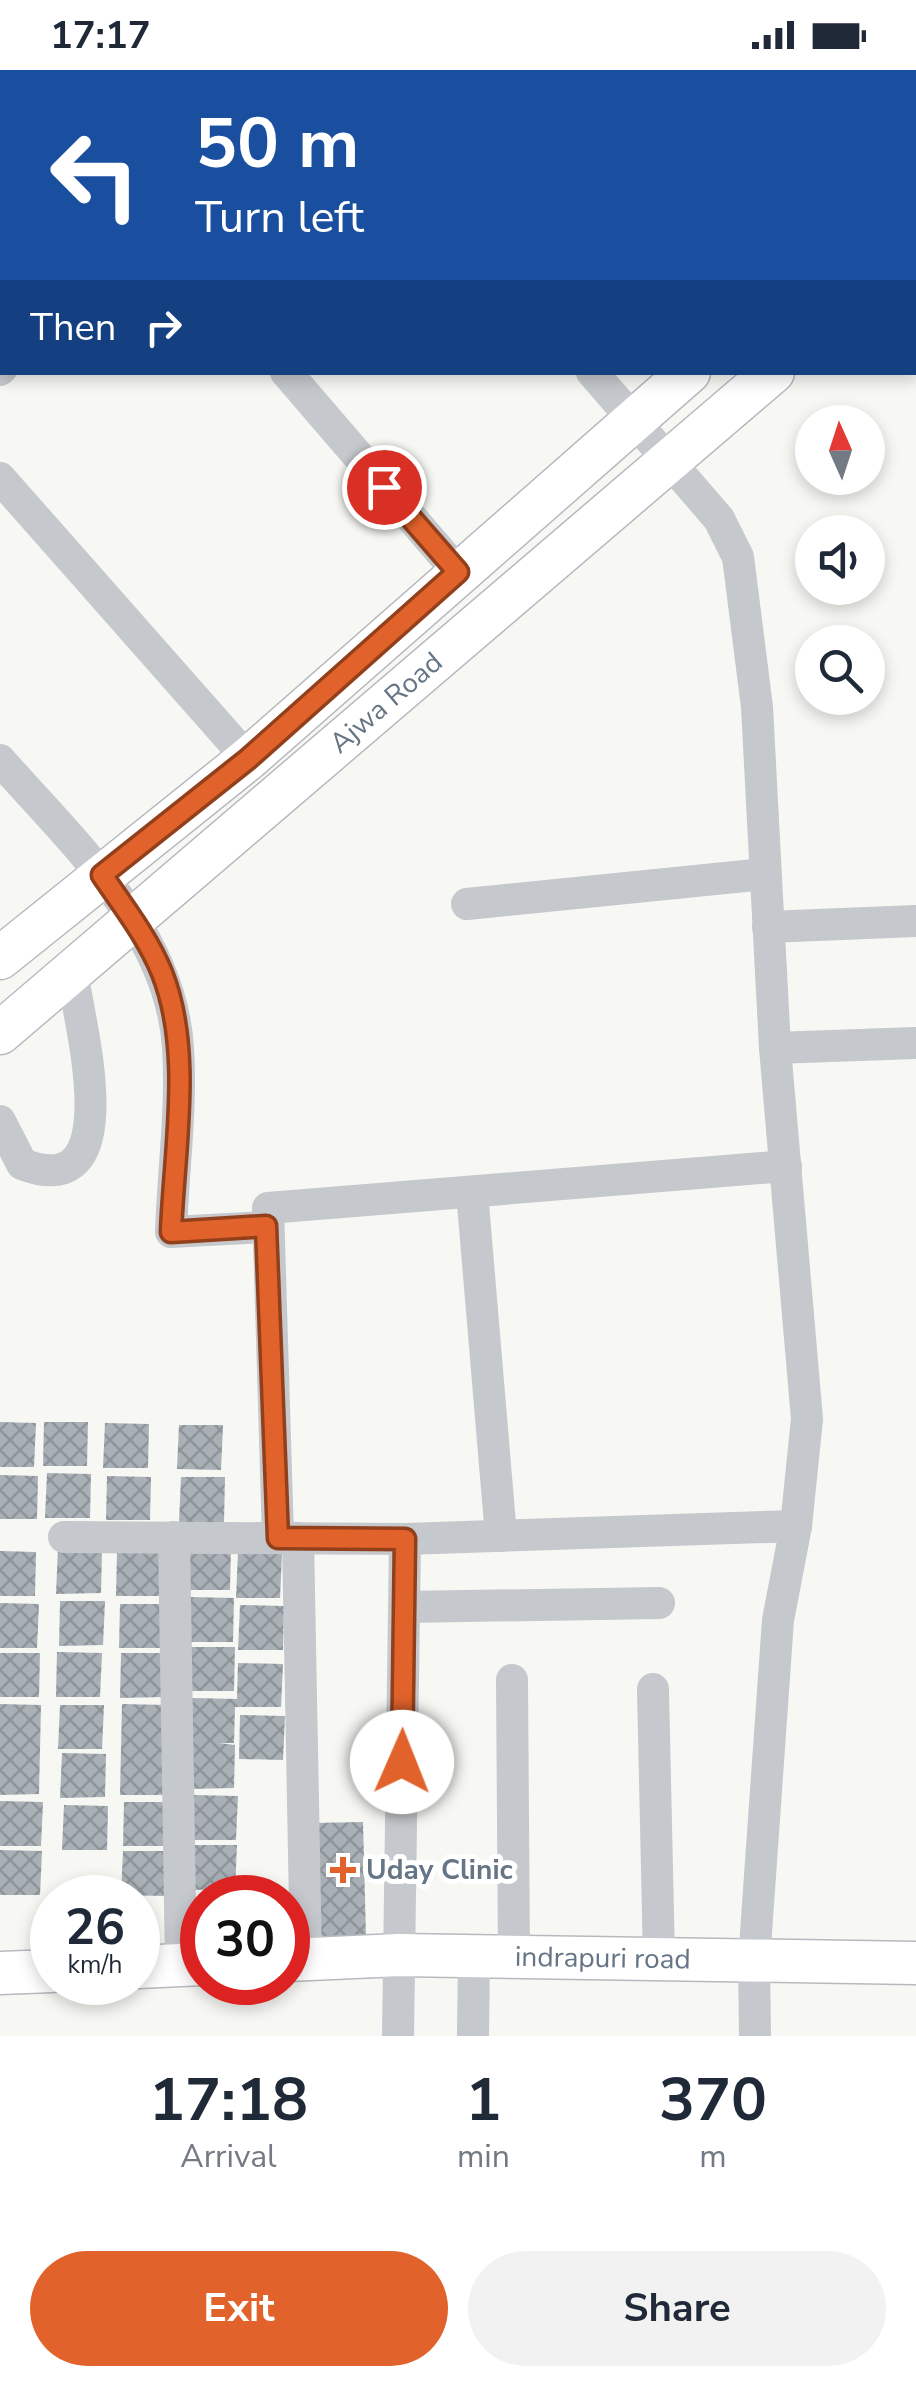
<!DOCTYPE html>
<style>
:root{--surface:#fff;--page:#f2f2f3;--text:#1f2937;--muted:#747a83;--accent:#e1622a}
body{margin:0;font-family:"Nunito Sans",sans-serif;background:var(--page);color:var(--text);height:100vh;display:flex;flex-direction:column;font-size:38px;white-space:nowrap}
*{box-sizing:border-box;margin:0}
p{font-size:32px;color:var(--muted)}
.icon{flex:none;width:55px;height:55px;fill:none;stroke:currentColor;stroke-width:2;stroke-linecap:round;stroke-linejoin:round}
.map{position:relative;height:1966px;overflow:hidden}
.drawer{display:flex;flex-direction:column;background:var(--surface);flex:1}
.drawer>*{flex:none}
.guide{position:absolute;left:0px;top:0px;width:918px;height:305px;box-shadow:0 5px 15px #0003;background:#1a4fa0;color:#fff;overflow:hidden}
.needle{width:65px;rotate:357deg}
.fabs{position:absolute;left:795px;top:335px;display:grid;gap:20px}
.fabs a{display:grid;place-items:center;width:90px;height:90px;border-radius:50%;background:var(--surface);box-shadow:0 5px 15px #0003;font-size:50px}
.speed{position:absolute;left:30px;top:1805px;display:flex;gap:20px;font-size:50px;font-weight:700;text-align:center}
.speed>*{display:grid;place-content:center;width:130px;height:130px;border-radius:50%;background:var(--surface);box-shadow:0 5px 15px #0003;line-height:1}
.speed small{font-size:25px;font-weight:400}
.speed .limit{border:15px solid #d22;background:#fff;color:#111}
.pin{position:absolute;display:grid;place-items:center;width:85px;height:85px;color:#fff;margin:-42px;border:5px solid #fff;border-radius:50%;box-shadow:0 2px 10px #0007}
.me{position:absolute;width:110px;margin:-55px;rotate:1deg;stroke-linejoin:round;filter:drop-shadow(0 0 8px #0008)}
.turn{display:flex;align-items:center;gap:35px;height:210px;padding:0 30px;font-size:45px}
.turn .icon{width:130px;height:130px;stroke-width:2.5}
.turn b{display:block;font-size:70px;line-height:85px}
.then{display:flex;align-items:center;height:95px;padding:0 30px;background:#0003;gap:20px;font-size:38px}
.eta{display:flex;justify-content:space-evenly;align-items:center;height:170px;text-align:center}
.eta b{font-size:60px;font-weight:700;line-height:70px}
.action{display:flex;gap:20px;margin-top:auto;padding:20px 30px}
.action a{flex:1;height:115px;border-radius:60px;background:var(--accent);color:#fff;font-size:40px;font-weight:700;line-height:115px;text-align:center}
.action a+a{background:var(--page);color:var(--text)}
.status{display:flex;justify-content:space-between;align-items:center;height:70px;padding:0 50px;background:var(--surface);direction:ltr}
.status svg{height:28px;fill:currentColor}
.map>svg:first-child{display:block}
</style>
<div class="status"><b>17:17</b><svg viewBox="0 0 49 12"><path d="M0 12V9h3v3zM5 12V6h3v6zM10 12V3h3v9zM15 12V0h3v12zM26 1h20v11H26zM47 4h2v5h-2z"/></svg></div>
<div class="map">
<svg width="916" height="1966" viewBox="0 0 916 1966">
<defs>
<pattern id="building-cross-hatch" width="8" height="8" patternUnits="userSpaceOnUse" patternTransform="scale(2.5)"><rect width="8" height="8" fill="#a9b1b7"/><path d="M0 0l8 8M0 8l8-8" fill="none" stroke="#8d959a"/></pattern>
</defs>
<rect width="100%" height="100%" fill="#f7f7f4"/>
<g fill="url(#building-cross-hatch)">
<path d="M0,1352l36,1 -2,44h-34z"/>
<path d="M44,1352h44l-1,44h-44z"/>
<path d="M105,1353l44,1 -1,44h-45z"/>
<path d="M179,1355h44l-2,45 -44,-1z"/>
<path d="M47,1403l44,1 -1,44h-45z"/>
<path d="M0,1405l38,1 -1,43h-37z"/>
<path d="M107,1406l44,1 -1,43h-44z"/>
<path d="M181,1407h44l-1,45h-45z"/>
<path d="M187,1475l44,1 -1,44h-44z"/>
<path d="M58,1478l44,1 -1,44 -45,1z"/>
<path d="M0,1481l36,1 -1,44h-35z"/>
<path d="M117,1482h45l-2,44h-44z"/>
<path d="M238,1483l44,1 -2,44h-44z"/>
<path d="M190,1527l44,1 -1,44h-45z"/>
<path d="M60,1531h45l-2,44 -44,1z"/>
<path d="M0,1533l39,1 -2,44h-37z"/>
<path d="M120,1534h44l-1,44h-44z"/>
<path d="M240,1535l44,1 -1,44h-45z"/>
<path d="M191,1577h44l-1,44h-45z"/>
<path d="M57,1582l45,1 -2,44h-44z"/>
<path d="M0,1583h40l-1,44h-39z"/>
<path d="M121,1583h44l-1,44 -44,1z"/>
<path d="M238,1593l45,1 -2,43h-46l-1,36h-15l16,2 -1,43 -45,1 2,-91 46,1z"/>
<path d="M0,1634l41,1 -2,89 -39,1z"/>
<path d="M122,1634l44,1 -2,90h-44z"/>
<path d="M60,1635h44l-2,44h-44z"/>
<path d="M240,1645l45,1 -2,44 -44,-1z"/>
<path d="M62,1683l44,1 -1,43 -45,1z"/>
<path d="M194,1725l44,1 -2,44h-44z"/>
<path d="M0,1731l43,1 -2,44h-41z"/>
<path d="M124,1732h44l-1,44h-44z"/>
<path d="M64,1735l44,1 -1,44h-45z"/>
<path d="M363,1752l3,115 -51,1 -3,-115z"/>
<path d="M192,1775h45l-2,44 -44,1z"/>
<path d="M0,1780l42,1 -2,44h-40z"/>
<path d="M123,1781h44l-2,45 -44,-1z"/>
</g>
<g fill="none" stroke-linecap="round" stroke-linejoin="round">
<defs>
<g id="major">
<path d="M915,98l1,-1"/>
<path d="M915,181l1,-1"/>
<path d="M0,888l248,-199 441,-387"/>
<path id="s1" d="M0,963l773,-661"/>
<path id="s2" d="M288,1890l111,-5 517,8"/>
<path d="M138,1897l64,-3"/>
<path d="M0,1903l52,-2"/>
</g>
</defs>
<use href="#major" stroke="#b6babe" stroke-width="45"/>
<g stroke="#c5c8cc" stroke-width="32">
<path d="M26,0l2,2"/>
<path d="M0,300l2,-2"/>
<path d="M286,302l172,200"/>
<path d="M592,302l127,147 19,38 19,150 18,341 32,371 -11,107 -18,94 -24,341 1,75"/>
<path d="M0,408l248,281"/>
<path d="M0,690c73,83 171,171 178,288 4,60 -5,123 -7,184l95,-5"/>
<path d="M467,834l298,-30"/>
<path d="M768,857l148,-6"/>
<path d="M775,978l141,-5"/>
<path d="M0,1051l22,43c108,42 58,-138 50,-192"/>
<path d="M472,1122l29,344"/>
<path d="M64,1467l341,2 391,-13"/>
<path d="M174,1467l7,428"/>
<path d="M278,1468l-10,-330 518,-42"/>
<path d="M298,1468l8,421"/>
<path d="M405,1537l254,-4"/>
<path d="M512,1610l2,277"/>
<path d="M653,1619l6,271"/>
<path d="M398,1966l7,-497"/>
<path d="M473,1966l1,-79"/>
</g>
<use href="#major" stroke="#fff" stroke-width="42"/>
</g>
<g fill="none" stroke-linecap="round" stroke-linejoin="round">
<defs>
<path id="route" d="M384,417l74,85 -210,187 -146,116c21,31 46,63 60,98 31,78 12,177 9,259l95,-6 12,312 127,1 -3,223"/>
</defs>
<use href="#route" stroke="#92401b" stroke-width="25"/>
<use href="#route" stroke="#e1622a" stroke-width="18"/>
</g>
<path fill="#e1622a" stroke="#fff" stroke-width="4" d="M338 1785h10v10h10v10h-10v10h-10v-10h-10v-10h10z"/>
<g text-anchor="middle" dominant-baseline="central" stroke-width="10" stroke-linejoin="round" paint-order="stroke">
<g font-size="28" fill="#667585" stroke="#fff">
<text stroke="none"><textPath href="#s1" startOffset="508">Ajwa Road</textPath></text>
<text stroke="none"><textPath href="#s2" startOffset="315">indrapuri road</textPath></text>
</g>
<g font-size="28" font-weight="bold" fill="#667585" stroke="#fff" text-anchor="start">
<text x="366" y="1800">Uday Clinic</text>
</g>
</g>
</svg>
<div class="fabs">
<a><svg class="needle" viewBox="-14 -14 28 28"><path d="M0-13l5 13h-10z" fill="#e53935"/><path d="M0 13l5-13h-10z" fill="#747a83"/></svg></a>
<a><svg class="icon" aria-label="sound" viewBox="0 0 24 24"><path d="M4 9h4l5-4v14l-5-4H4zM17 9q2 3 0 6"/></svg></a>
<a><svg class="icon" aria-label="search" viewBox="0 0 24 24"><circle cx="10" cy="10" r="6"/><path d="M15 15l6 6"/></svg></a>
</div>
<div class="speed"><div>26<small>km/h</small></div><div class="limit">30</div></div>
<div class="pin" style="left:384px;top:417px;background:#d93025"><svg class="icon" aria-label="arrive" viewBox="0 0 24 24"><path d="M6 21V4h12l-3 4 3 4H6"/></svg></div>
<svg class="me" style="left:402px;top:1692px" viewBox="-20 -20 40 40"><circle r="19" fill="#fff"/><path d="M0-13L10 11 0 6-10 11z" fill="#e1622a"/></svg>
<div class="guide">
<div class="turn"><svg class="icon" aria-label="left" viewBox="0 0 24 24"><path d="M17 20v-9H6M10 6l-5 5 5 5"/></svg><div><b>50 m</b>Turn left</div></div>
<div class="then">Then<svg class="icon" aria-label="right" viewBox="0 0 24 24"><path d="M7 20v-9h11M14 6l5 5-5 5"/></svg></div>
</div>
</div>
<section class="drawer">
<div class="eta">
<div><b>17:18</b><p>Arrival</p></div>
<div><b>1</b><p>min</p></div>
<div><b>370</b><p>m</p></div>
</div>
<div class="action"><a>Exit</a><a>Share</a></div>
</section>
